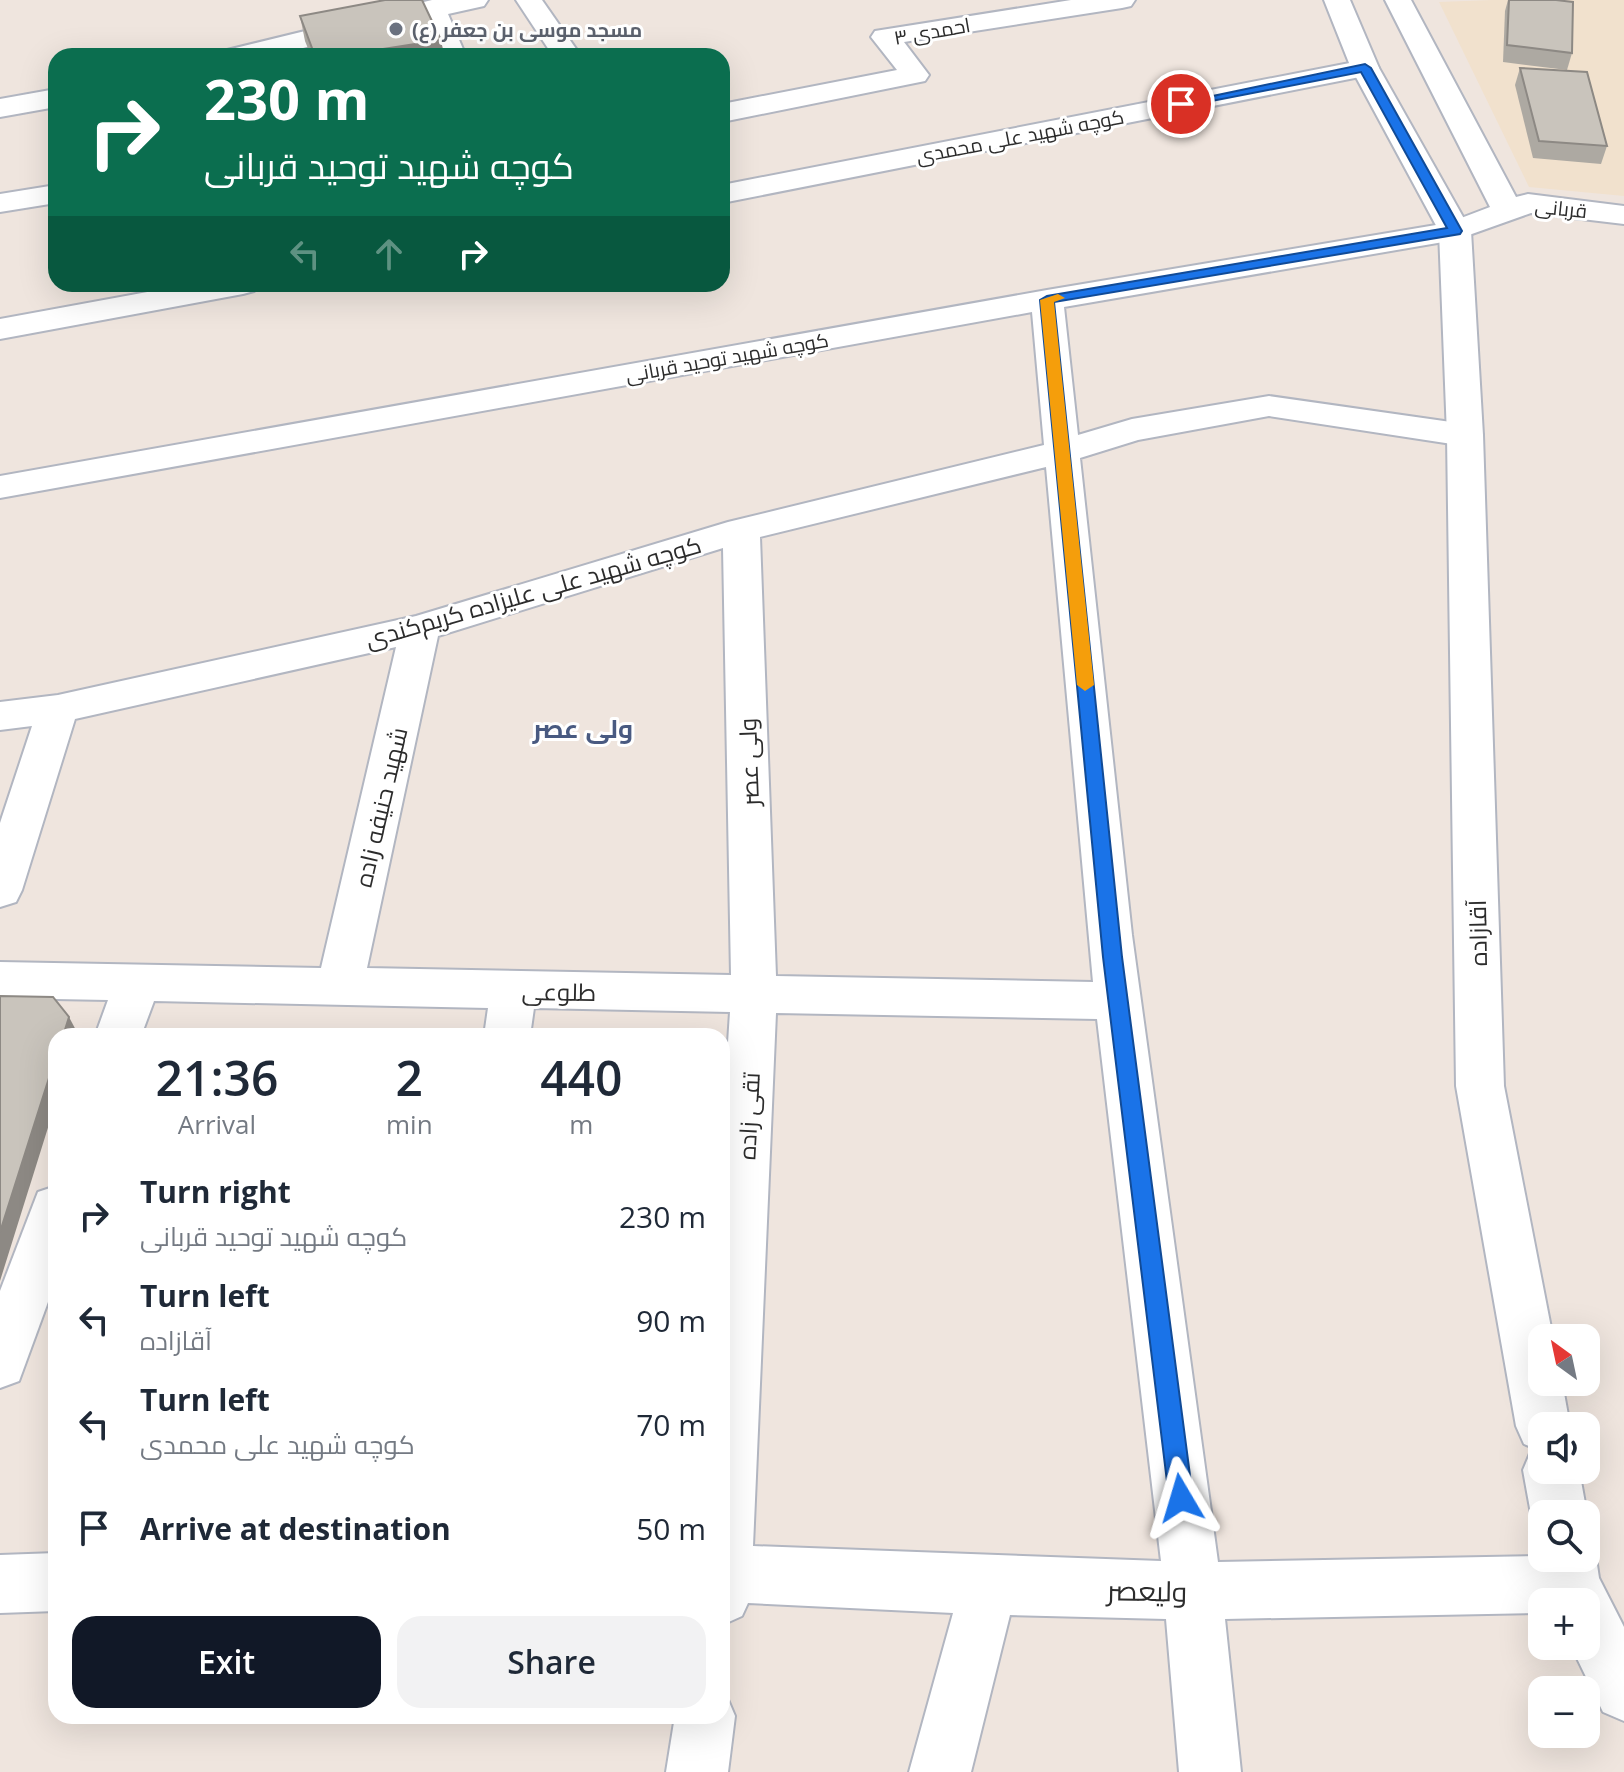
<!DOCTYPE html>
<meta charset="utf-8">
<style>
:root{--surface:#fff;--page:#f2f2f3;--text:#1f2937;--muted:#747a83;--accent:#111827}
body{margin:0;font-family:"Open Sans",Cairo,sans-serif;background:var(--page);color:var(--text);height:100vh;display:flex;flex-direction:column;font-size:30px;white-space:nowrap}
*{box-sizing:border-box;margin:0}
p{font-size:26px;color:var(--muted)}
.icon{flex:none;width:44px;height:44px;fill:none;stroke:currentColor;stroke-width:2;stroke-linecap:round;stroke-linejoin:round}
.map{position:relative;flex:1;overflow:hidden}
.details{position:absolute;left:48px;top:1028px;width:682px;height:696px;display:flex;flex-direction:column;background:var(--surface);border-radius:24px;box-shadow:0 8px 32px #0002}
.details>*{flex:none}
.hud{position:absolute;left:48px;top:48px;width:682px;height:244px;border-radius:24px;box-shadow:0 8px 32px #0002;background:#0b6e4f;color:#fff;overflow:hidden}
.needle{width:52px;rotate:327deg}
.controls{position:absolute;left:1528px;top:1324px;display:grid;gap:16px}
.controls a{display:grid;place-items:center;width:72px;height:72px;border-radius:16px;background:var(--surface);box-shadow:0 8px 32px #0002;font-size:40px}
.pin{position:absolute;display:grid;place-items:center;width:68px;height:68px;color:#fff;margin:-34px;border:4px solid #fff;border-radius:50%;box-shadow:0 2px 8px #0007}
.me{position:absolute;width:88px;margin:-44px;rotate:353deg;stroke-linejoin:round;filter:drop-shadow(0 0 6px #0008)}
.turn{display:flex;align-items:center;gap:28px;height:168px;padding:0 24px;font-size:36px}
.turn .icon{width:104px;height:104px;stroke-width:2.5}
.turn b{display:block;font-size:56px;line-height:68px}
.lanes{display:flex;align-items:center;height:76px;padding:0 24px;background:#0003;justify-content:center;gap:40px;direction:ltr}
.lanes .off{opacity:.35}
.eta{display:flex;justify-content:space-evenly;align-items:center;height:136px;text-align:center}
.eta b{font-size:48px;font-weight:600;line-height:56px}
.cta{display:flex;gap:16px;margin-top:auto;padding:16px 24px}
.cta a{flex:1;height:92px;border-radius:24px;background:var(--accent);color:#fff;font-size:32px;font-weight:600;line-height:92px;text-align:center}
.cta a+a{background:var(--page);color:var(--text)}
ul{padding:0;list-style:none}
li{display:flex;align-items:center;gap:24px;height:104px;padding:0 24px}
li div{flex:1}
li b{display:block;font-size:30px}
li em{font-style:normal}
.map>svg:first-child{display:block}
</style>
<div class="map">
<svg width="1624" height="1772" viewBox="0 0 1624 1772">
<rect width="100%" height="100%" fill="#efe5de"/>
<path fill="#f1e1cd" d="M1492,0h132v196l-95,-9 -90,-185z"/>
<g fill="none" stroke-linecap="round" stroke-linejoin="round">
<defs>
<g id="minor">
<path d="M432,0h56l-4,6 -36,8 18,42h-28l-15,-37 -153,37h-47l4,-6z"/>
<path d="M516,0h26l39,56h-28z"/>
<path d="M1071,0h64l-4,6 -9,2 -218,34 25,33 -4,6 -203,41v-18l175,-34 -26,-33 4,-6z"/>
<path d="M1385,0h26l105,197 12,-3 96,12v18l-93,-11 -76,27 -391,67 14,128 54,-16 137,-23 196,28 12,3 6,8 -6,8 -12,3 -196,-30 -131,24 -58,18 52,477 86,627 324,-6 36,2 13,6 9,20 -9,20 -5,3v-5h-44v11l-317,6 16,153h-62l-13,-153 -156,-4 -39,157h-62l44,-159 -205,-10 -6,13 -20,9v-489l8,-124 -196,-4 -4,28h-46l4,-28 -334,-7 -13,35h-46l13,-36 -108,-2v-36l321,6 75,-321 -321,72 -53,171 -6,12 -16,5v-84l32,-97 -32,4v-28l58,-7 358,-79 312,-94 316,-77 -12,-133 -1032,186v-22l1047,-186 401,-67 42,-16zM1046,467l47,515 -317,-6 -16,-439zM723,548l8,427 -364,-7 71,-332zM776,1013l321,6 64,542 -408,-15z"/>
<path d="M1365,60l10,2 4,6 -4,6 -653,129v-18z"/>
<path d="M56,89v18l-56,10v-18z"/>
<path d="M56,185v18l-56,9v-18z"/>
<path d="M191,284h68l-5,7 -11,3 -243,45v-20z"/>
<path d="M56,1186v94l-37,101 -19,7v-97l38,-99z"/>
<path d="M56,1553v58l-56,2v-58z"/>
<path d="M722,1693l4,2 9,21 -7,56h-62l9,-56h47z"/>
</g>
<g id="tertiary">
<path d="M1324,0h26l29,68 92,163 12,204 21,651 49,252h-11v44h20l8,44h-28v44h37l8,44 -1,3v-3h-44v21l-11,-21 -8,-44 8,-19 5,-2 -12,-5 -8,-18 -60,-340 -9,-651 -8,-204 -88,-163z"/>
<path d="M1586,1537l10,21 3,20 25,49v94l-21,-9 -32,-66h15v-44h-36c-7,-16 -15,-36 -8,-53v9h44z"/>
</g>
</defs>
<use href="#minor" stroke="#b2b6c1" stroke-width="4"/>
<use href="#tertiary" stroke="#b2b6c1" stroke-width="4"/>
<use href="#minor" fill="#fff" fill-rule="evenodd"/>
<use href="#tertiary" fill="#fff" fill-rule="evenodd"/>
</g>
<g fill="#ada9a2">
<path d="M1508,0l64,53 -5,17 -64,-8 2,-51z"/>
<path d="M300,16l141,24 3,16h-133l-6,-15z"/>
<path d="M1520,68l87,78 -6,18 -68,-6 -18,-73z"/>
</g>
<g fill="#8d8984">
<path d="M441,40l3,16h-106z"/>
<path d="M69,1017l9,17 -1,2h-14z"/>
<path d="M56,1056v46l-56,179v-49z"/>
</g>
<g fill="#c9c4bc" stroke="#8d8984" stroke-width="2">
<path d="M385,0h37l19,40 -103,16h-23l-15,-40z"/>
<path d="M1509,0h47l17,2 -1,51 -65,-8z"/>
<path d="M1520,68l67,4 20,74 -68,-5z"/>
<path d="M0,996l53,1 16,20 -6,19h-7v20l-56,176z"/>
</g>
<path fill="#1a73e8" stroke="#114b97" stroke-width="2" d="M1365,64l6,4 91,163 -2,3 -406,68 68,655 71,541 -4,8 -8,3 -8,-3 -4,-8 -66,-541 -63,-657 7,-4 400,-68 -86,-156 -180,35 -6,-3z"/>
<path fill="#f59e0b" d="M1058,294l7,4 -11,4 40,383 -9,6 -8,-6 -37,-385z"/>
<circle fill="#6b7280" stroke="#fff" stroke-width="3" cx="396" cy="29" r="8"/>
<g text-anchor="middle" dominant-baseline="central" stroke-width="6" stroke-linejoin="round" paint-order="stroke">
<g font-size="20" font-weight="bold" fill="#5b616d" stroke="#fff" text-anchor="start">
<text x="412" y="29">مسجد موسی بن جعفر (ع)</text>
</g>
<g font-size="20" fill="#2c2c2c" stroke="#fff">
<text transform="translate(932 31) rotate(-10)">احمدی ۳</text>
<text transform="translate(1020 136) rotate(-11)">کوچه شهید علی محمدی</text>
<text transform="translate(1561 208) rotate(6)">قربانی</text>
<text transform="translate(727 357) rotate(-10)">کوچه شهید توحید قربانی</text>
</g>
<g font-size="24" fill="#2c2c2c" stroke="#fff">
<text transform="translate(533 591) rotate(-16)">کوچه شهید علی علیزاده کریم‌کندی</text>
<text transform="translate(748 762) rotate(-92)">ولی عصر</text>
<text transform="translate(380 807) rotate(-77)">شهید حنیفه زاده</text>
<text transform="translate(1477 933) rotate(-91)">آقازاده</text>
<text transform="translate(559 991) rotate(1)">طلوعی</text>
<text transform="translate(748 1116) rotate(-87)">تقی زاده</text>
</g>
<g font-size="26" font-weight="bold" fill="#495a81" stroke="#fff">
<text x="583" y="728">ولی عصر</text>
</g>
<g font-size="28" fill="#2c2c2c" stroke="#fff">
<text transform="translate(1147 1590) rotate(1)">ولیعصر</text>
</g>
</g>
</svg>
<div class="controls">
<a><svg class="needle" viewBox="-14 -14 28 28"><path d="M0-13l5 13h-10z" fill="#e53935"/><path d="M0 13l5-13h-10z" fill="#747a83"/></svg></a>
<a><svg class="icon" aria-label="sound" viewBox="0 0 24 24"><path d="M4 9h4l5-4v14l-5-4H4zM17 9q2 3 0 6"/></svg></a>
<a><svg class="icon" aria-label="search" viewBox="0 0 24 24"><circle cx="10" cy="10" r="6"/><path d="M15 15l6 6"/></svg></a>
<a>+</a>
<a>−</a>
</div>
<div class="pin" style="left:1181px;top:104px;background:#d93025"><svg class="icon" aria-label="arrive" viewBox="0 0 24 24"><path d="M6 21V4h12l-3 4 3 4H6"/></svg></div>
<svg class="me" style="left:1181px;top:1498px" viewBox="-20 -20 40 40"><path d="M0-17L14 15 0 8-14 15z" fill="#1a73e8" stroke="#fff" stroke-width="4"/></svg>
<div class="hud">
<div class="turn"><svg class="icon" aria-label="right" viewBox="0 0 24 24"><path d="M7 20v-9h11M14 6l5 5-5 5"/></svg><div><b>230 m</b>کوچه شهید توحید قربانی</div></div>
<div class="lanes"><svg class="icon off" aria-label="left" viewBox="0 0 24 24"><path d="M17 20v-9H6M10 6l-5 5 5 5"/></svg><svg class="icon off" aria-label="ahead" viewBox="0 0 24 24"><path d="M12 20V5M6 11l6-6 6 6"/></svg><svg class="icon" aria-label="right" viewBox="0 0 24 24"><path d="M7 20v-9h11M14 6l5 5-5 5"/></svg></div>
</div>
<section class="details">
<div class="eta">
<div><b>21:36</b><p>Arrival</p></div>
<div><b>2</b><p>min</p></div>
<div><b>440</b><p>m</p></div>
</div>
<ul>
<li><svg class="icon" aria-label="right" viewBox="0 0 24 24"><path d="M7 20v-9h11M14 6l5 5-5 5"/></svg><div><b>Turn right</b><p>کوچه شهید توحید قربانی</p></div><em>230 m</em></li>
<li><svg class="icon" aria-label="left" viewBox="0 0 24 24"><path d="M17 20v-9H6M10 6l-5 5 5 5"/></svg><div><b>Turn left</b><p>آقازاده</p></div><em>90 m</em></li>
<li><svg class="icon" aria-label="left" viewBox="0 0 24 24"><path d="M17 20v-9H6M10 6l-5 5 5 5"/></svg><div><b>Turn left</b><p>کوچه شهید علی محمدی</p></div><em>70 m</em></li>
<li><svg class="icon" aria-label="arrive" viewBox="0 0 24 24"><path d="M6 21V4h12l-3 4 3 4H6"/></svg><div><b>Arrive at destination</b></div><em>50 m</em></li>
</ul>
<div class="cta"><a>Exit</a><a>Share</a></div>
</section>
</div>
